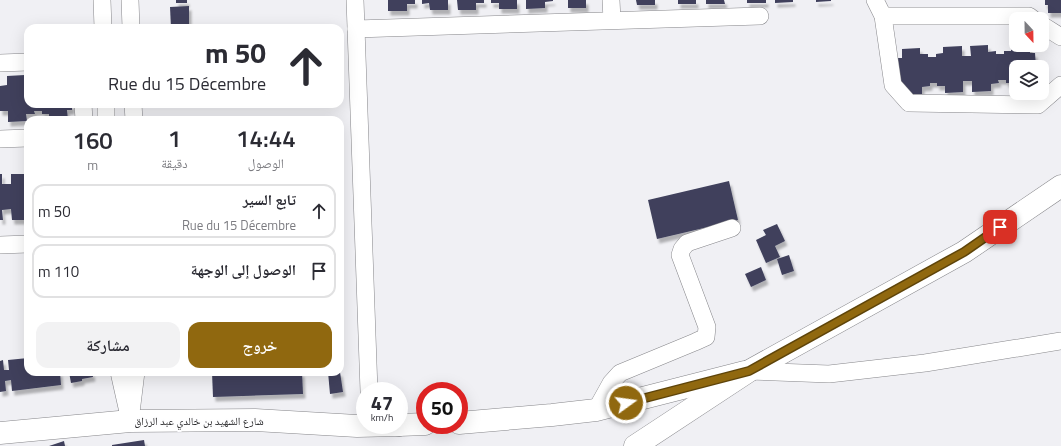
<!DOCTYPE html>
<html lang="ar">
<meta charset="utf-8">
<style>
:root{--surface:#fff;--page:#f2f2f3;--text:#2b2b33;--muted:#7c7c81;--line:#e1e1e2;--accent:#90680f}
body{margin:0;font-family:"Titillium Web","Noto Naskh Arabic",sans-serif;background:var(--page);color:var(--text);direction:rtl;height:100vh;display:flex;flex-direction:column;font-size:15px;white-space:nowrap}
*{box-sizing:border-box;margin:0}
p{font-size:13px;color:var(--muted)}
.icon{flex:none;width:22px;height:22px;fill:none;stroke:currentColor;stroke-width:2;stroke-linecap:round;stroke-linejoin:round}
.map{position:relative;flex:1;overflow:hidden;direction:ltr}
.details{position:absolute;left:24px;top:116px;width:320px;height:260px;display:flex;flex-direction:column;background:var(--surface);border-radius:12px;box-shadow:0 4px 16px #0002;direction:rtl}
.details>*{flex:none}
.banner{position:absolute;left:24px;top:24px;width:320px;height:84px;border-radius:12px;box-shadow:0 4px 16px #0002;direction:rtl;background:#fff;color:var(--text);overflow:hidden}
.needle{width:26px;rotate:158deg}
.fabs{position:absolute;left:1009px;top:12px;display:grid;gap:8px}
.fabs a{display:grid;place-items:center;width:40px;height:40px;border-radius:8px;background:var(--surface);box-shadow:0 4px 16px #0002;font-size:20px}
.speed{position:absolute;left:356px;top:382px;display:flex;gap:8px;font-size:20px;font-weight:700;text-align:center}
.speed>*{display:grid;place-content:center;width:52px;height:52px;border-radius:50%;background:var(--surface);box-shadow:0 4px 16px #0002;line-height:1}
.speed small{font-size:10px;font-weight:400}
.speed .limit{border:6px solid #d22;background:#fff;color:#111}
.pin{position:absolute;display:grid;place-items:center;width:34px;height:34px;color:#fff;margin:-17px;border-radius:8px;box-shadow:0 2px 6px #0006}
.me{position:absolute;width:44px;margin:-22px;rotate:76deg;stroke-linejoin:round;filter:drop-shadow(0 0 3px #0008)}
.turn{display:flex;align-items:center;gap:14px;height:84px;padding:0 12px;font-size:18px}
.turn .icon{width:52px;height:52px;stroke-width:2.5}
.turn b{display:block;font-size:28px;line-height:34px}
.eta{display:flex;justify-content:space-evenly;align-items:center;height:68px;text-align:center}
.eta b{font-size:24px;font-weight:600;line-height:28px}
.button{display:flex;gap:8px;margin-top:auto;padding:8px 12px}
.button a{flex:1;height:46px;border-radius:12px;background:var(--accent);color:#fff;font-size:16px;font-weight:600;line-height:46px;text-align:center}
.button a+a{background:var(--page);color:var(--text)}
ul{padding:0;list-style:none}
li{display:flex;align-items:center;gap:12px;height:54px;margin:0 8px 6px;padding:0 4px;border:2px solid var(--line);border-radius:12px}
li div{flex:1}
li b{display:block;font-size:15px}
li em{font-style:normal}
.map>svg:first-child{display:block}
</style>
<div class="map">
<svg width="1061" height="446" viewBox="0 0 1061 446">
<defs>
<filter id="shadow"><feDropShadow dx="2.5" dy="4.5" stdDeviation="1" flood-color="#0004"/></filter>
</defs>
<rect width="100%" height="100%" fill="#f0f0f4"/>
<g fill="#3f405c" filter="url(#shadow)">
<rect x="176" y="0" width="11" height="3"/>
<path d="M388,0h27v4h-8v7h-19z"/>
<path d="M422,0h26v10h-18l-1,-7 -7,1z"/>
<path d="M457,0h27v3h-8v7h-18z"/>
<path d="M491,0h26v9h-18v-6h-8z"/>
<path d="M526,0h27v1l-8,1v6l-19,1z"/>
<rect x="568" y="0" width="18" height="8"/>
<path d="M636,0h19v5h-18z"/>
<rect x="678" y="0" width="18" height="4"/>
<path d="M706,0h18l1,4h-19z"/>
<rect x="747" y="0" width="19" height="3"/>
<path d="M775,0h18v2l-18,1z"/>
<path d="M816,0h15v1l-15,1z"/>
<path d="M1045,0h16v13h-13v-8h-3z"/>
<path d="M189,6v21l-18,1 -1,-21z"/>
<path d="M1011,44l19,1v8h5l1,14h-20v23h-2l-1,-7h-7v-3h-8l1,3 -8,1v7l-19,1v-11h-9v11l-18,1v-7h-8v-3h-7v3l-8,1v7h-18l-1,-10h-5l-1,-26h5v-9l18,-1v6h8v3h8v-3l7,-1v-6l19,-1v10h9l-1,-10 18,-1v7l8,-1v3h8v-3h7z"/>
<path d="M25,75v7h3v22h44v6h-5l1,10h-19v-6h-7v-3h-8l1,3h-9l1,7 -19,1v-11h-8v-25l7,-1v-9z"/>
<path d="M0,174h2v10h9v-10h17v46h-16l-1,-11 -9,1 1,10h-3z"/>
<path d="M729,181l9,39 -81,19 -9,-39z"/>
<path d="M777,224l8,17 -10,5 5,11 -14,6 -10,-23 10,-5 -3,-5z"/>
<path d="M789,255l5,16 -12,4 -5,-16z"/>
<path d="M761,267l5,13 -15,7 -6,-13z"/>
<path d="M28,358v14h32l1,13 -49,6 -1,-11 -6,1 1,10 -6,1v-31l3,-1 1,10h5l-1,-10z"/>
<path d="M69,372h23l1,5 -11,2v2l-11,2z"/>
<path d="M212,372h90l1,22 -90,3z"/>
<path d="M328,372h12l3,20 -13,2z"/>
<path d="M144,440l1,6h-33v-1z"/>
<path d="M64,441l1,5h-16z"/>
</g>
<g fill="none" stroke-linecap="round" stroke-linejoin="round">
<defs>
<g id="minor">
<path d="M102,0l1,28"/>
<path d="M130,0l1,28"/>
<path d="M355,0l14,391"/>
<path d="M611,0l1,20"/>
<path d="M875,0l8,16 10,69 16,18 129,2 23,-20"/>
<path d="M883,16h146l4,3"/>
<path d="M1042,25l19,12"/>
<path d="M356,29l404,-13"/>
<path d="M0,63l28,-1"/>
<path d="M83,104l1,16"/>
<path d="M106,104v16"/>
<path d="M133,104l1,16"/>
<path d="M0,139l28,-1"/>
<path d="M0,245l28,-1"/>
<path d="M749,371l80,3 96,-11 136,-22"/>
<path d="M119,372l11,49 6,-49"/>
<path d="M596,410l15,-27 9,-10 75,-31 11,-5 1,-10 -27,-72 2,-6 5,-6 45,-15"/>
</g>
<g id="secondary">
<path d="M459,423l93,-8 44,-5 149,-38"/>
<path d="M399,425l26,-1"/>
<path d="M0,433l130,-12 125,-1 102,6 42,-1"/>
</g>
<path id="primary" d="M635,446l114,-75 215,-119 97,-66"/>
</defs>
<use href="#minor" stroke="#86868a" stroke-width="18"/>
<use href="#secondary" stroke="#86868a" stroke-width="23"/>
<use href="#primary" stroke="#86868a" stroke-width="23"/>
<use href="#minor" stroke="#fff" stroke-width="17"/>
<use href="#secondary" stroke="#fff" stroke-width="22"/>
<use href="#primary" stroke="#fff" stroke-width="22"/>
</g>
<g fill="none" stroke-linecap="round" stroke-linejoin="round">
<defs>
<path id="route" d="M626,403l123,-32 215,-119 36,-25"/>
</defs>
<use href="#route" stroke="#5e440a" stroke-width="10"/>
<use href="#route" stroke="#90680f" stroke-width="7"/>
</g>
<g text-anchor="middle" dominant-baseline="central" stroke-width="4" stroke-linejoin="round" paint-order="stroke">
<g font-size="11" fill="#29292b" stroke="#fefeff">
<text x="199" y="421">شارع الشهيد بن خالدي عبد الرزاق</text>
</g>
</g>
</svg>
<div class="fabs">
<a><svg class="needle" viewBox="-14 -14 28 28"><path d="M0-13l5 13h-10z" fill="#e53935"/><path d="M0 13l5-13h-10z" fill="#7c7c81"/></svg></a>
<a><svg class="icon" aria-label="layers" viewBox="0 0 24 24"><path d="M12 4l9 5-9 5-9-5zM3 14l9 5 9-5"/></svg></a>
</div>
<div class="speed"><div>47<small>km/h</small></div><div class="limit">50</div></div>
<div class="pin" style="left:1000px;top:227px;background:#d93025"><svg class="icon" aria-label="arrive" viewBox="0 0 24 24"><path d="M6 21V4h12l-3 4 3 4H6"/></svg></div>
<svg class="me" style="left:626px;top:403px" viewBox="-20 -20 40 40"><circle r="17" fill="#90680f" stroke="#fff" stroke-width="3"/><path d="M0-11L8 9 0 5-8 9z" fill="#fff"/></svg>
<div class="banner">
<div class="turn"><svg class="icon" aria-label="ahead" viewBox="0 0 24 24"><path d="M12 20V5M6 11l6-6 6 6"/></svg><div><b>50 m</b>Rue du 15 Décembre</div></div>
</div>
<section class="details">
<div class="eta">
<div><b>14:44</b><p>الوصول</p></div>
<div><b>1</b><p>دقيقة</p></div>
<div><b>160</b><p>m</p></div>
</div>
<ul>
<li><svg class="icon" aria-label="ahead" viewBox="0 0 24 24"><path d="M12 20V5M6 11l6-6 6 6"/></svg><div><b>تابع السير</b><p>Rue du 15 Décembre</p></div><em>50 m</em></li>
<li><svg class="icon" aria-label="arrive" viewBox="0 0 24 24"><path d="M6 21V4h12l-3 4 3 4H6"/></svg><div><b>الوصول إلى الوجهة</b></div><em>110 m</em></li>
</ul>
<div class="button"><a>خروج</a><a>مشاركة</a></div>
</section>
</div>
